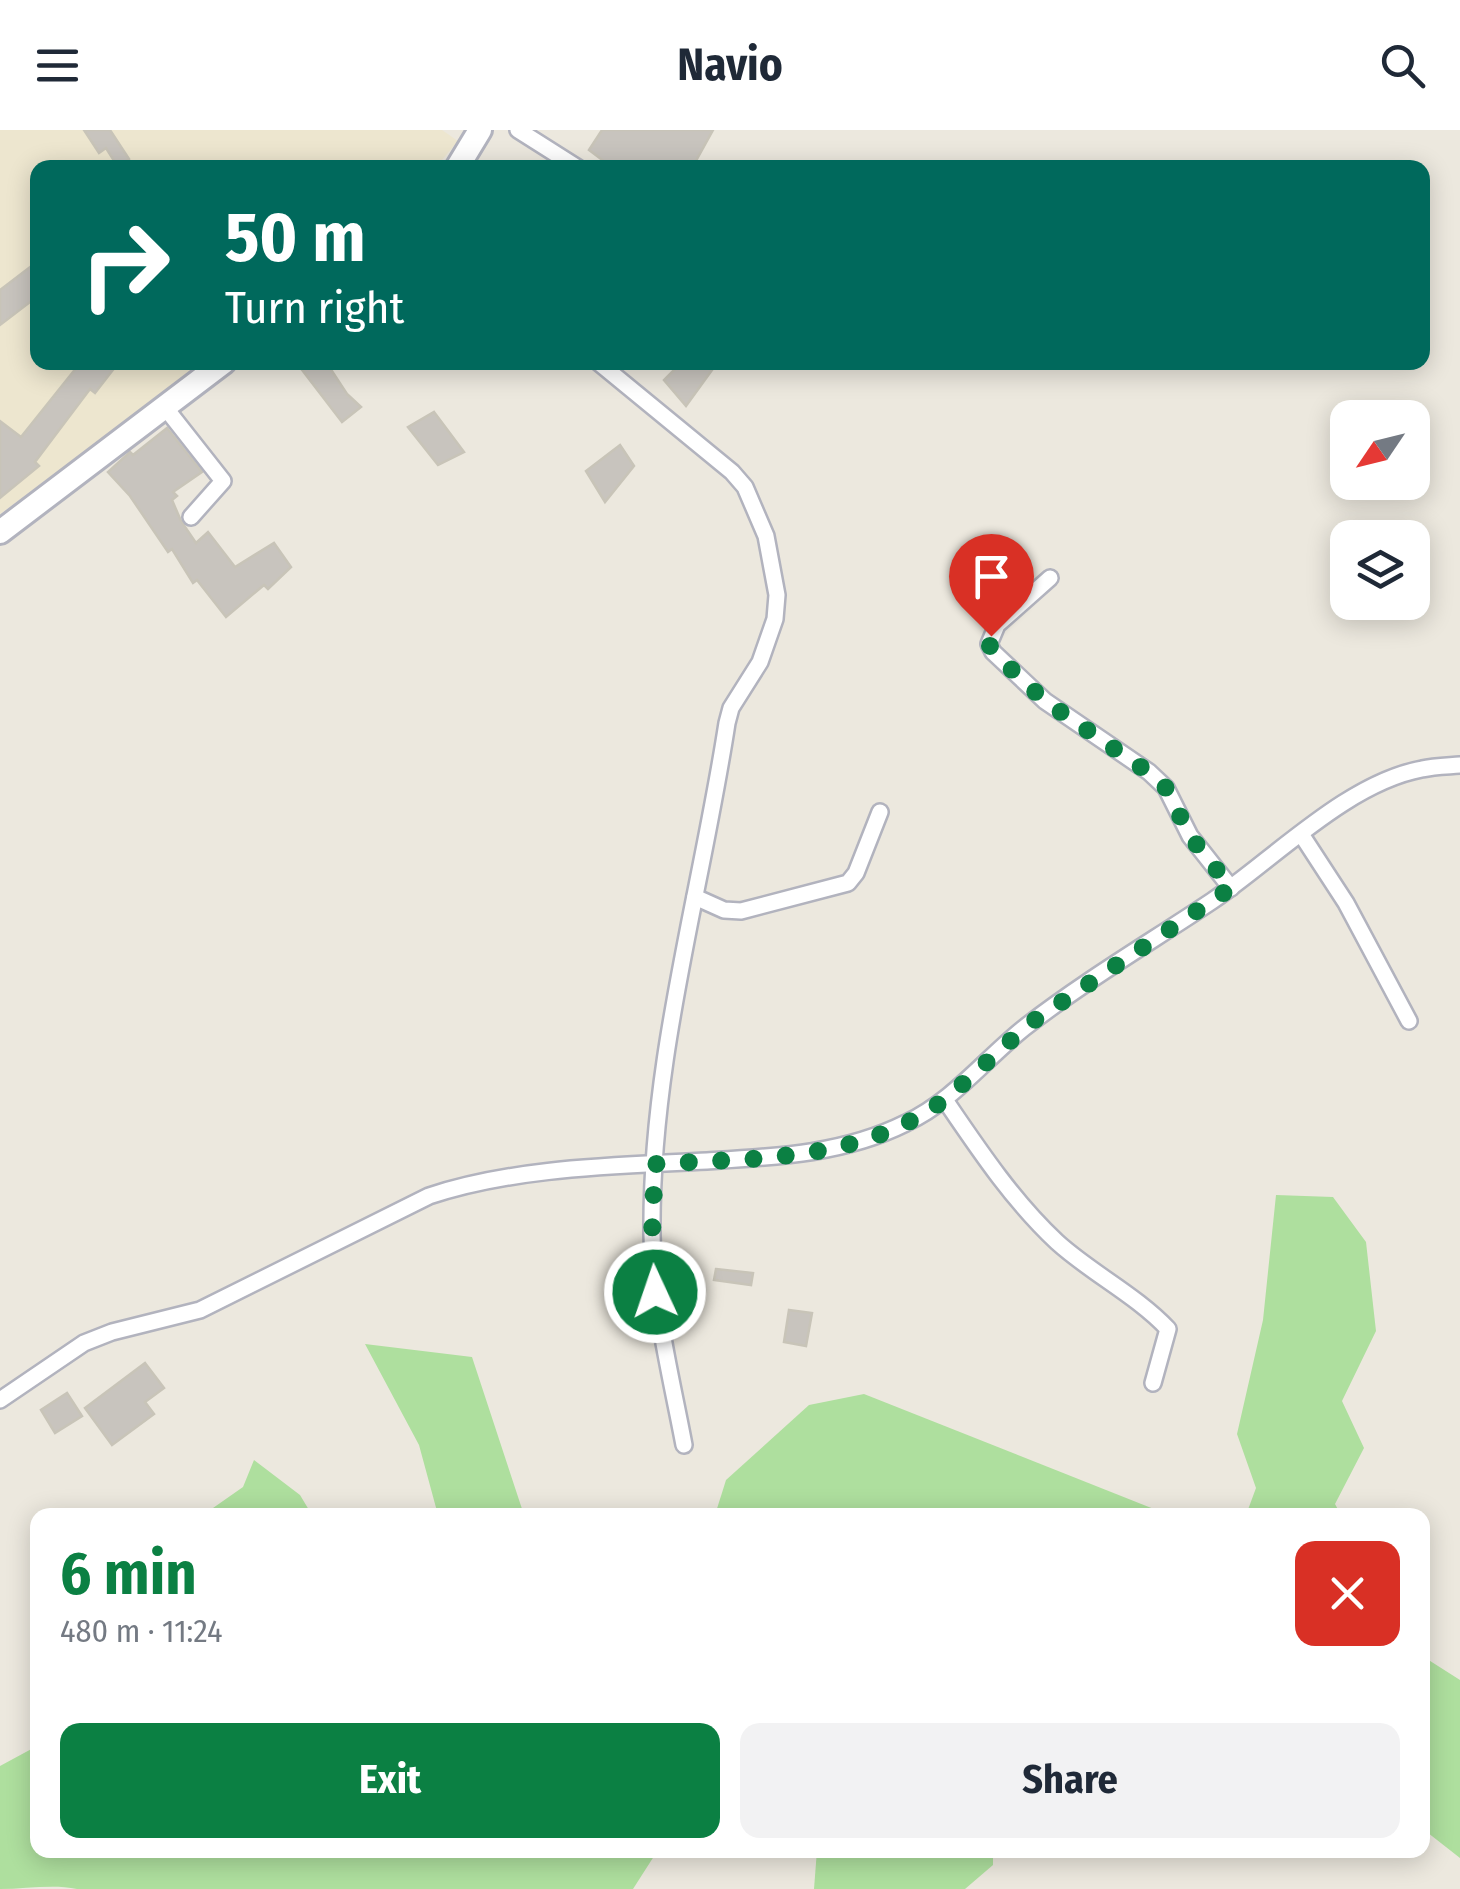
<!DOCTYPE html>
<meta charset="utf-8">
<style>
:root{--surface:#fff;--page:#f2f2f3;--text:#1f2937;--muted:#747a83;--accent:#0b8043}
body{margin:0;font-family:"Fira Sans Condensed",sans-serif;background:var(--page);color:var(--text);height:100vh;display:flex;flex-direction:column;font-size:38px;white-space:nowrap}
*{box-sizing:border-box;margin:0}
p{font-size:32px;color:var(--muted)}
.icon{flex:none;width:55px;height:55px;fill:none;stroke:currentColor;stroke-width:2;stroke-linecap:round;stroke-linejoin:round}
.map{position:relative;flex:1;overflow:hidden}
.sheet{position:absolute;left:30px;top:1378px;width:1400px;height:350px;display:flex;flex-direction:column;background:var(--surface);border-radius:20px;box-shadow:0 5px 25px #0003}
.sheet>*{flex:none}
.hud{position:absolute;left:30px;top:30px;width:1400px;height:210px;border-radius:20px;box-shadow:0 5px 25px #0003;background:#00695c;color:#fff;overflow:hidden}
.needle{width:65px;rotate:235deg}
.fabs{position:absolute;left:1330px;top:270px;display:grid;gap:20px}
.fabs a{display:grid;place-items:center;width:100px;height:100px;border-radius:20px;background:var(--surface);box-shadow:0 5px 25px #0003;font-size:50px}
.pin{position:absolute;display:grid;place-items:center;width:85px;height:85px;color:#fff;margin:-102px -42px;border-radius:50% 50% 50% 0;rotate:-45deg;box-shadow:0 0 10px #0007}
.pin .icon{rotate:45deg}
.me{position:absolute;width:110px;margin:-55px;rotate:357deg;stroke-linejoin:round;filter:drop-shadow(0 0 8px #0008)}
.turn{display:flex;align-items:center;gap:35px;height:210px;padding:0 30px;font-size:45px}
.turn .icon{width:130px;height:130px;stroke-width:2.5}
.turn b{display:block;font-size:70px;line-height:85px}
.round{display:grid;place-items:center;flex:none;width:105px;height:105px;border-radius:20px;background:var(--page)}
.headline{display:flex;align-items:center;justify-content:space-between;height:170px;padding:0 30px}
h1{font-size:60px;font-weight:700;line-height:75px;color:var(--accent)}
.action{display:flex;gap:20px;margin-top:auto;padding:20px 30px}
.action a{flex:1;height:115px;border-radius:20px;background:var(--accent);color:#fff;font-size:40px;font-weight:700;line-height:115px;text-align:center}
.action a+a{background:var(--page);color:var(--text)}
header{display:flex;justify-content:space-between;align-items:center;height:130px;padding:0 30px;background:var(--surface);font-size:45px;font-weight:700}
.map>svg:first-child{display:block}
</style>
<header><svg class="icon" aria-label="menu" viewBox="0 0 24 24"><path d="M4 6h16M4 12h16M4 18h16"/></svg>Navio<svg class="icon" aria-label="search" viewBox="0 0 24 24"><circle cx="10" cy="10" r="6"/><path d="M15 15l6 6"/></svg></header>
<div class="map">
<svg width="1460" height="1759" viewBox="0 0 1460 1759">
<rect width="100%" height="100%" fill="#ece8de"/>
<path fill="#ede6cf" d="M0,0h442l16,11 -22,26 -398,1v194l167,1 -205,151z"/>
<g fill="#aedf9e">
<path d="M1276,1065l57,2 33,45 10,89 -34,70 22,47 -29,56 6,11h-95l10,-27 -19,-54 26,-114z"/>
<path d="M365,1214l107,13 52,158h-86l-19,-70z"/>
<path d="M864,1264l305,121h-454l11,-35 83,-75z"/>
<path d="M254,1330l46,35 12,20h-109l40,-28z"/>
<path d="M1423,1522l4,7 33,21v178l-37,-29z"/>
<path d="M37,1616l1,104h620l-25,39h-556c-24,-5 -51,0 -77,0v-123z"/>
<path d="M817,1720h176v15l-28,24h-151z"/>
</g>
<g fill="#c8c4be" stroke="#c8c4b8" stroke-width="2.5">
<path d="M84,0h26l19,29 -11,8 -12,-19 -7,5z"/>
<path d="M602,0h111l-21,38h-79l-24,-18z"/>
<path d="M38,131v35l-38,29v-35z"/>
<path d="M81,232h38l-24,31 -5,-4 -55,73 4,4 -39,32v-77l21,16z"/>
<path d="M296,232h30l21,32 14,13 -19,15z"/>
<path d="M682,232h24l6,8 -26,36 -22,-26z"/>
<path d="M434,282l30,40 -26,13 -30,-38z"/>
<path d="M167,298l35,44 -29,20 4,4 -5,4 9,21 15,22 12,-11 27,35 39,-24 17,24 -23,22 -4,-4 -38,32 -29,-37 -4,3 -21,-34 -4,3 -38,-56 -22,-24 22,-20 3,3z"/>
<path d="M620,315l14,21 -29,36 -19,-31z"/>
<path d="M716,1139l37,4 -2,12 -37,-5z"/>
<path d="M789,1180l23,3 -6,33 -22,-4z"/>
<path d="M145,1233l19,25 -19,14 9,12 -42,31 -27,-37z"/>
<path d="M67,1263l15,23 -27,17 -14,-23z"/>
</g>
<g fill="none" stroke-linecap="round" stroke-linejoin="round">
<defs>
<g id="street">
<path d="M518,0l60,38"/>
<path d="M598,232l134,110 13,15 21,49 11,59 -2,24 -15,43 -29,46 -4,15c-26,170 -77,338 -75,512 1,71 19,141 32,210"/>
<path d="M164,276l59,75 -32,36"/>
<path d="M1050,448l-53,47 -8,19 4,8 52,49 104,71 17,16 24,48 41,52"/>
<path d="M1301,704l45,69 63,118"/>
<path d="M695,767l29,13 17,1 107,-28 8,-10 24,-61"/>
<path d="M945,970c34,50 68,101 112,142 34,31 79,53 111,87l-15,54"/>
<path d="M0,1270l84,-57 28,-11 88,-22 229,-114c88,-29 186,-30 278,-35 68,-4 137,-7 199,-38 47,-22 78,-63 118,-95 59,-46 125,-85 188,-127 62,-42 135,-118 210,-132 12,-3 26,-3 38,-4"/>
</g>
<g id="secondary">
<path d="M457,38l23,-38"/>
<path d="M0,402l224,-170"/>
</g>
</defs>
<use href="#street" stroke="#b2b3be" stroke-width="20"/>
<use href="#secondary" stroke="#b2b3be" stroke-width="28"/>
<use href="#street" stroke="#fff" stroke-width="15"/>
<use href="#secondary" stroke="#fff" stroke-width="22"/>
</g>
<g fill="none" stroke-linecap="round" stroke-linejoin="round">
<path stroke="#0b8043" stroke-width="18" stroke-dasharray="0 32.4" d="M655,1162l-3,-58 3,-70 114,-6 56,-8 42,-10 40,-17 38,-23 84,-76 202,-136 -41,-52 -24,-48 -18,-16 -103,-71 -52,-49 -4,-8 2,-8"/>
</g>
</svg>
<div class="fabs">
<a><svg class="needle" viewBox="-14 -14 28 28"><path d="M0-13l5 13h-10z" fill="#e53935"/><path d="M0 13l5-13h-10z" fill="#747a83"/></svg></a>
<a><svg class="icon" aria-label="layers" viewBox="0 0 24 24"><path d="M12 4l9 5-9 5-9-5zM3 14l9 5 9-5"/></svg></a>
</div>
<div class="pin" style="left:991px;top:506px;background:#d93025"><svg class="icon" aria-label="arrive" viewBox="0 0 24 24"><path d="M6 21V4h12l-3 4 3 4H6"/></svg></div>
<svg class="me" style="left:655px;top:1162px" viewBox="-20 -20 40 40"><circle r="17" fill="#0b8043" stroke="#fff" stroke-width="3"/><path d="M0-11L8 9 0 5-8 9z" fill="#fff"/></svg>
<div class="hud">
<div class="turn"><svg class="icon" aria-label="right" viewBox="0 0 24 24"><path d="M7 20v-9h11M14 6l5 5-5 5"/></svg><div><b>50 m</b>Turn right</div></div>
</div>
<section class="sheet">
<div class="headline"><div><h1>6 min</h1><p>480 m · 11:24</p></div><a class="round" style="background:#d93025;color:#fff"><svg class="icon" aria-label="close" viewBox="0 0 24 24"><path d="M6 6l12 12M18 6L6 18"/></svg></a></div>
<div class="action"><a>Exit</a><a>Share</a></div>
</section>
</div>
